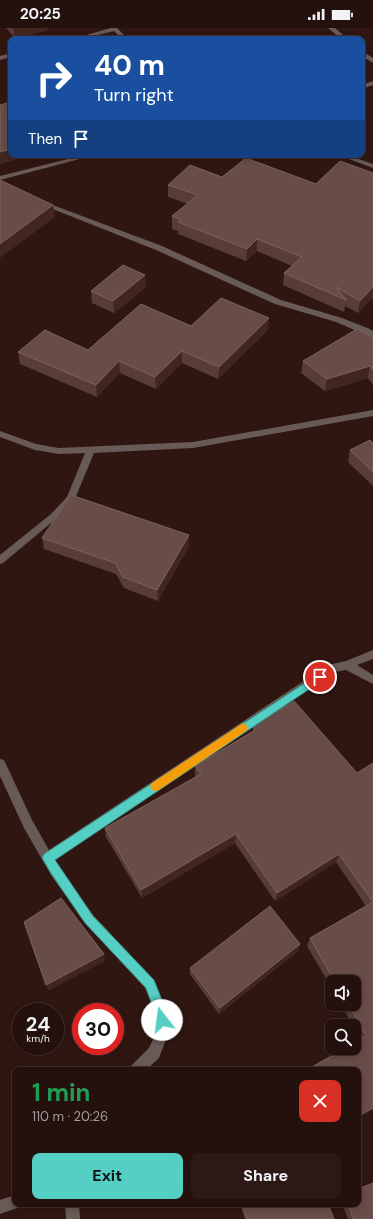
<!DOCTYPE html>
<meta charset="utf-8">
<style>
:root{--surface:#24100d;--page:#2c1916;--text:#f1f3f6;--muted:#a39d9d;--line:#41302e;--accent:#55cec4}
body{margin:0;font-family:"DM Sans",sans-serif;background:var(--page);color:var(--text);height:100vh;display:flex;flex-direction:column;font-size:15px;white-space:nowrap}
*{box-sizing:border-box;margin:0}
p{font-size:13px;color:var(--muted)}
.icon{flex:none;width:22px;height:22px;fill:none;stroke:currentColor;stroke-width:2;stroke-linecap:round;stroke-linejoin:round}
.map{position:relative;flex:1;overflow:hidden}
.sheet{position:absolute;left:12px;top:1039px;width:349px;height:140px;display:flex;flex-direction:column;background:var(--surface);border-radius:8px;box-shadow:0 2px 6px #0003,0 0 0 1px var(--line)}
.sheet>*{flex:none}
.guide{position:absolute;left:8px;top:8px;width:357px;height:122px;border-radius:8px;box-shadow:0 2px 6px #0003,0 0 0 1px var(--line);background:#1a4fa0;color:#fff;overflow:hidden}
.fabs{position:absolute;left:325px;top:947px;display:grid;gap:8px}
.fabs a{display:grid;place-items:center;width:36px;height:36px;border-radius:8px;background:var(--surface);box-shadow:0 2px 6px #0003,0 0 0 1px var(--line);font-size:20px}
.speed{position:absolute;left:12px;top:975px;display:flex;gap:8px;font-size:20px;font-weight:700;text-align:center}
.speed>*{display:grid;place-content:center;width:52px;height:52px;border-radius:50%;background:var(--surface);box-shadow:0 2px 6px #0003,0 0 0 1px var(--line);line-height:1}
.speed small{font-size:10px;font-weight:400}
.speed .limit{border:6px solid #d22;background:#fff;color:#111}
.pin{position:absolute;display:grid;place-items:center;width:34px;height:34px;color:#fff;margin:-17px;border:2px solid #fff;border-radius:50%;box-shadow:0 1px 4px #0007}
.me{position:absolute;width:44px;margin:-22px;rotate:345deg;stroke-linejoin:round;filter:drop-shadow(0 0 3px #0008)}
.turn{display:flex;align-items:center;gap:14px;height:84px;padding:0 20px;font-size:18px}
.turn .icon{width:52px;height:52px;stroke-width:2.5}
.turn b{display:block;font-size:28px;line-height:34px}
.then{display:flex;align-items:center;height:38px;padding:0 20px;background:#0003;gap:8px;font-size:15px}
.round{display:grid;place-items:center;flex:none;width:42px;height:42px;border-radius:8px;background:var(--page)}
.overview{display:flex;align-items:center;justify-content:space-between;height:68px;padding:0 20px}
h1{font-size:24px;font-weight:700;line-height:30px;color:#1e9e55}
.action{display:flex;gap:8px;margin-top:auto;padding:8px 20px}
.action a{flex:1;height:46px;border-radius:8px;background:var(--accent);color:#111;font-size:16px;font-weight:700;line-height:46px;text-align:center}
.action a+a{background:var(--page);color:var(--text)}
.status{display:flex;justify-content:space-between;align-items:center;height:28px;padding:0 20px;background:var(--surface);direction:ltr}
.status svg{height:11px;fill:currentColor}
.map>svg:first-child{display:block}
</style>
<div class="status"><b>20:25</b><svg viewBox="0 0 49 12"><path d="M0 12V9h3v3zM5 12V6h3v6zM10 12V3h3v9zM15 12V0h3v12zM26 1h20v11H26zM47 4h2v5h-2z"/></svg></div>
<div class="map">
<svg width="373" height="1191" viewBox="0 0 373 1191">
<rect width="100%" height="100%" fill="#301611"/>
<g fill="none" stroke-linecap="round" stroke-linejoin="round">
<g fill="#685a57" fill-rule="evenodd">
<path d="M111,0h6l11,11h-6l-8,-8 -32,8h-10z"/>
<path d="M328,0h7l13,11h-7z"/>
<path d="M362,23l11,7v5l-11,-7z"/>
<path d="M11,25v4l-11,3v-4z"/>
<path d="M373,53v4l-11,4v-4z"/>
<path d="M84,127h11l-95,25v-4z"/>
<path d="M338,127h9l26,9v4z"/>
<path d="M42,173l120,45 119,54 61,18 28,11 3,2v7l-37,-16 -61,-18 -119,-54 -116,-46v-2z"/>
<path d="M373,382v6l-180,32 -99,5 -20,48 -17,17 -54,45 -3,1v-9l51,-41 16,-17 18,-44 -26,1 -24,-4 -35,-13v-6l36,13 23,4 134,-6z"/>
<path d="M373,622v9l-16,6 16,10v9l-27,-14 -12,2 -279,188 38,55 61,65 12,30 3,21 -10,27 -13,12h-16l2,-5 17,-17 8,-17 -3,-21 -9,-22 -60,-65 -34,-48 -27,-47 -24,-52v-17l4,1 28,60 17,30 279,-185 18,-4z"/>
<path d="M15,1167v9h6l-1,3 -20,7v-14z"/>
<path d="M65,1176h14l1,15h-14z"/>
</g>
</g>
<g fill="#583c36">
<path d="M6,0h43v2l-34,8z"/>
<path d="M373,145v126l-1,-1 -14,15 -13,-7 -1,6 -61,-27 1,-12 8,-7 -35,-15 -11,10 -68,-27v-3l-6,-2v-13l16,-12 -20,-7v-12l54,-8 94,7z"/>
<path d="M146,259l-32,26 -22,-10 -1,-12z"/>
<path d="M191,298l77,4 -50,49 -36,-16 -26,26 -36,-16 -23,24 -77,-33 -2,-12 70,-2z"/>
<path d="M373,310v47l-5,-7 -43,13 -24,-18 2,-12z"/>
<path d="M373,415v43l-25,-24 2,-12z"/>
<path d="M189,507v11l-31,55 -34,-13 -8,-14 -72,-25 -2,-11z"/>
<path d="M253,699l104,46 16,-10v346l-15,9v-48h-48l2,-3 49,-28 -7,-12v-1h-1l-12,-22h13v-22h-22v7l-25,-43 3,-8 56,-32 -30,-44 -61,39 -40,-58 -93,55 -36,-61 -1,-9 91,-51 -1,-1v-10l58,-35z"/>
<path d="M300,916l-2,7 -79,63 -29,-40v-6z"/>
<path d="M240,1176h88l6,15h-89z"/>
<path d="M342,1176h16l15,15h-25z"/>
</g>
<g fill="#412620">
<path d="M13,0h36v2l-34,8z"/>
<path d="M11,121v6h23l-34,9v-12z"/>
<path d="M53,177l2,12 -55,41v-14z"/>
<path d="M257,211v12l-11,10 1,-12z"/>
<path d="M145,247l1,12 -32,26 -1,-12z"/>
<path d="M373,259l-1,11 -14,15 2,-12z"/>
<path d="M269,290l-1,12 -50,49 1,-12z"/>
<path d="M182,323v12l-26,26 -1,-12z"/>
<path d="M119,333l1,12 -23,24 -1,-12z"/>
<path d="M370,338l-2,12 -43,13 2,-12z"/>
<path d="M189,507v11l-31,55 -1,-11z"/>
<path d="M236,806l-1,9 -93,55 -1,-8z"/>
<path d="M339,826l-3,8 -61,39 2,-8z"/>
<path d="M300,916l-2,7 -79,63 1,-6z"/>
<path d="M104,926l1,7 -57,30 -2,-6z"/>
<path d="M373,1080v1l-15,9v-2z"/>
</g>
<g fill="#684c47" stroke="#7c625d">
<path d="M11,74v47l-11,3v-47z"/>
<path d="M246,130l70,26 24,-23 33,12v114l-13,14 -24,-14 10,13 -62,-27 18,-16 -45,-18 -10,10 -69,-27 3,-2 -9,-4 26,-21 -30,-10 22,-20 32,12z"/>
<path d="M0,152l53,25 -53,39z"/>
<path d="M123,237l22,10 -32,26 -22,-10z"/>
<path d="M221,270l48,20 -50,49 -37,-16 -27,26 -36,-16 -23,24 -78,-33 27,-22 43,20 53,-46 50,22z"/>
<path d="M357,301l16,9v32l-3,-4 -43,13 -24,-18z"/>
<path d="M370,412l3,3v29l-23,-22z"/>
<path d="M71,467l118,40 -32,55 -34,-13 -8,-14 -73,-25z"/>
<path d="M294,673l63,72 16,-10v345l-15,8v-46h-44l-2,-3 33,-19h9v-5l12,-7 -18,-32h6v-22h-19l-25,-44 63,-36 -34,-48 -62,39 -41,-59 -95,56 -36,-62 96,-54 -6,-8 60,-36 -2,-3z"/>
<path d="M61,870l43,56 -58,31 -22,-63z"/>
<path d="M270,878l30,38 -80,64 -30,-40z"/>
<path d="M373,1155v36h-20l-5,-15h10v-15z"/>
<path d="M242,1176h86l6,15h-87z"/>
</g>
<path fill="#55cec4" stroke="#37867f" d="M320,645l3,1 1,3 -1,3 -268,180 38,56 61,64 12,30 2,10 -2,5 -4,1 -4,-1 -4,-15 -8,-22 -61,-65 -33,-48 -10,-17 2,-4z"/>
<path fill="#f59e0b" d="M243,695l3,2 2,3 -2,3 -87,59 -4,1 -3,-1 -2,-4 2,-3z"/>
</svg>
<div class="fabs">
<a><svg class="icon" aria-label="sound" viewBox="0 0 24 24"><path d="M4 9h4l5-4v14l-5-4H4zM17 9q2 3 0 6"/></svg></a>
<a><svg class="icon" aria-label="search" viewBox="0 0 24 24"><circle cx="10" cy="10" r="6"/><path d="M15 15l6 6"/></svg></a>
</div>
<div class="speed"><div>24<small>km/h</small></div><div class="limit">30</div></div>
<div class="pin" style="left:320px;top:649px;background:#d93025"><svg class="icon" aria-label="arrive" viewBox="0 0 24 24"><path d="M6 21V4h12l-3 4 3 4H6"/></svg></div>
<svg class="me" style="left:162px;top:992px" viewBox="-20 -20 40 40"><circle r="19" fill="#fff"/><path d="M0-13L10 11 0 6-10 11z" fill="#55cec4"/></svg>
<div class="guide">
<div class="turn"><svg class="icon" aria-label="right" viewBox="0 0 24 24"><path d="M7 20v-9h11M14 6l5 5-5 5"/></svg><div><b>40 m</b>Turn right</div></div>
<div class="then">Then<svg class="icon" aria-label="arrive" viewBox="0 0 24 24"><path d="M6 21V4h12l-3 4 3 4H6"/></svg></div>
</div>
<section class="sheet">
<div class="overview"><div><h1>1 min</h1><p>110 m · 20:26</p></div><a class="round" style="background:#d93025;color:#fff"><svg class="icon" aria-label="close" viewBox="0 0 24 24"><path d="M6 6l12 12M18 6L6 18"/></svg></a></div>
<div class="action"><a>Exit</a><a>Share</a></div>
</section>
</div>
